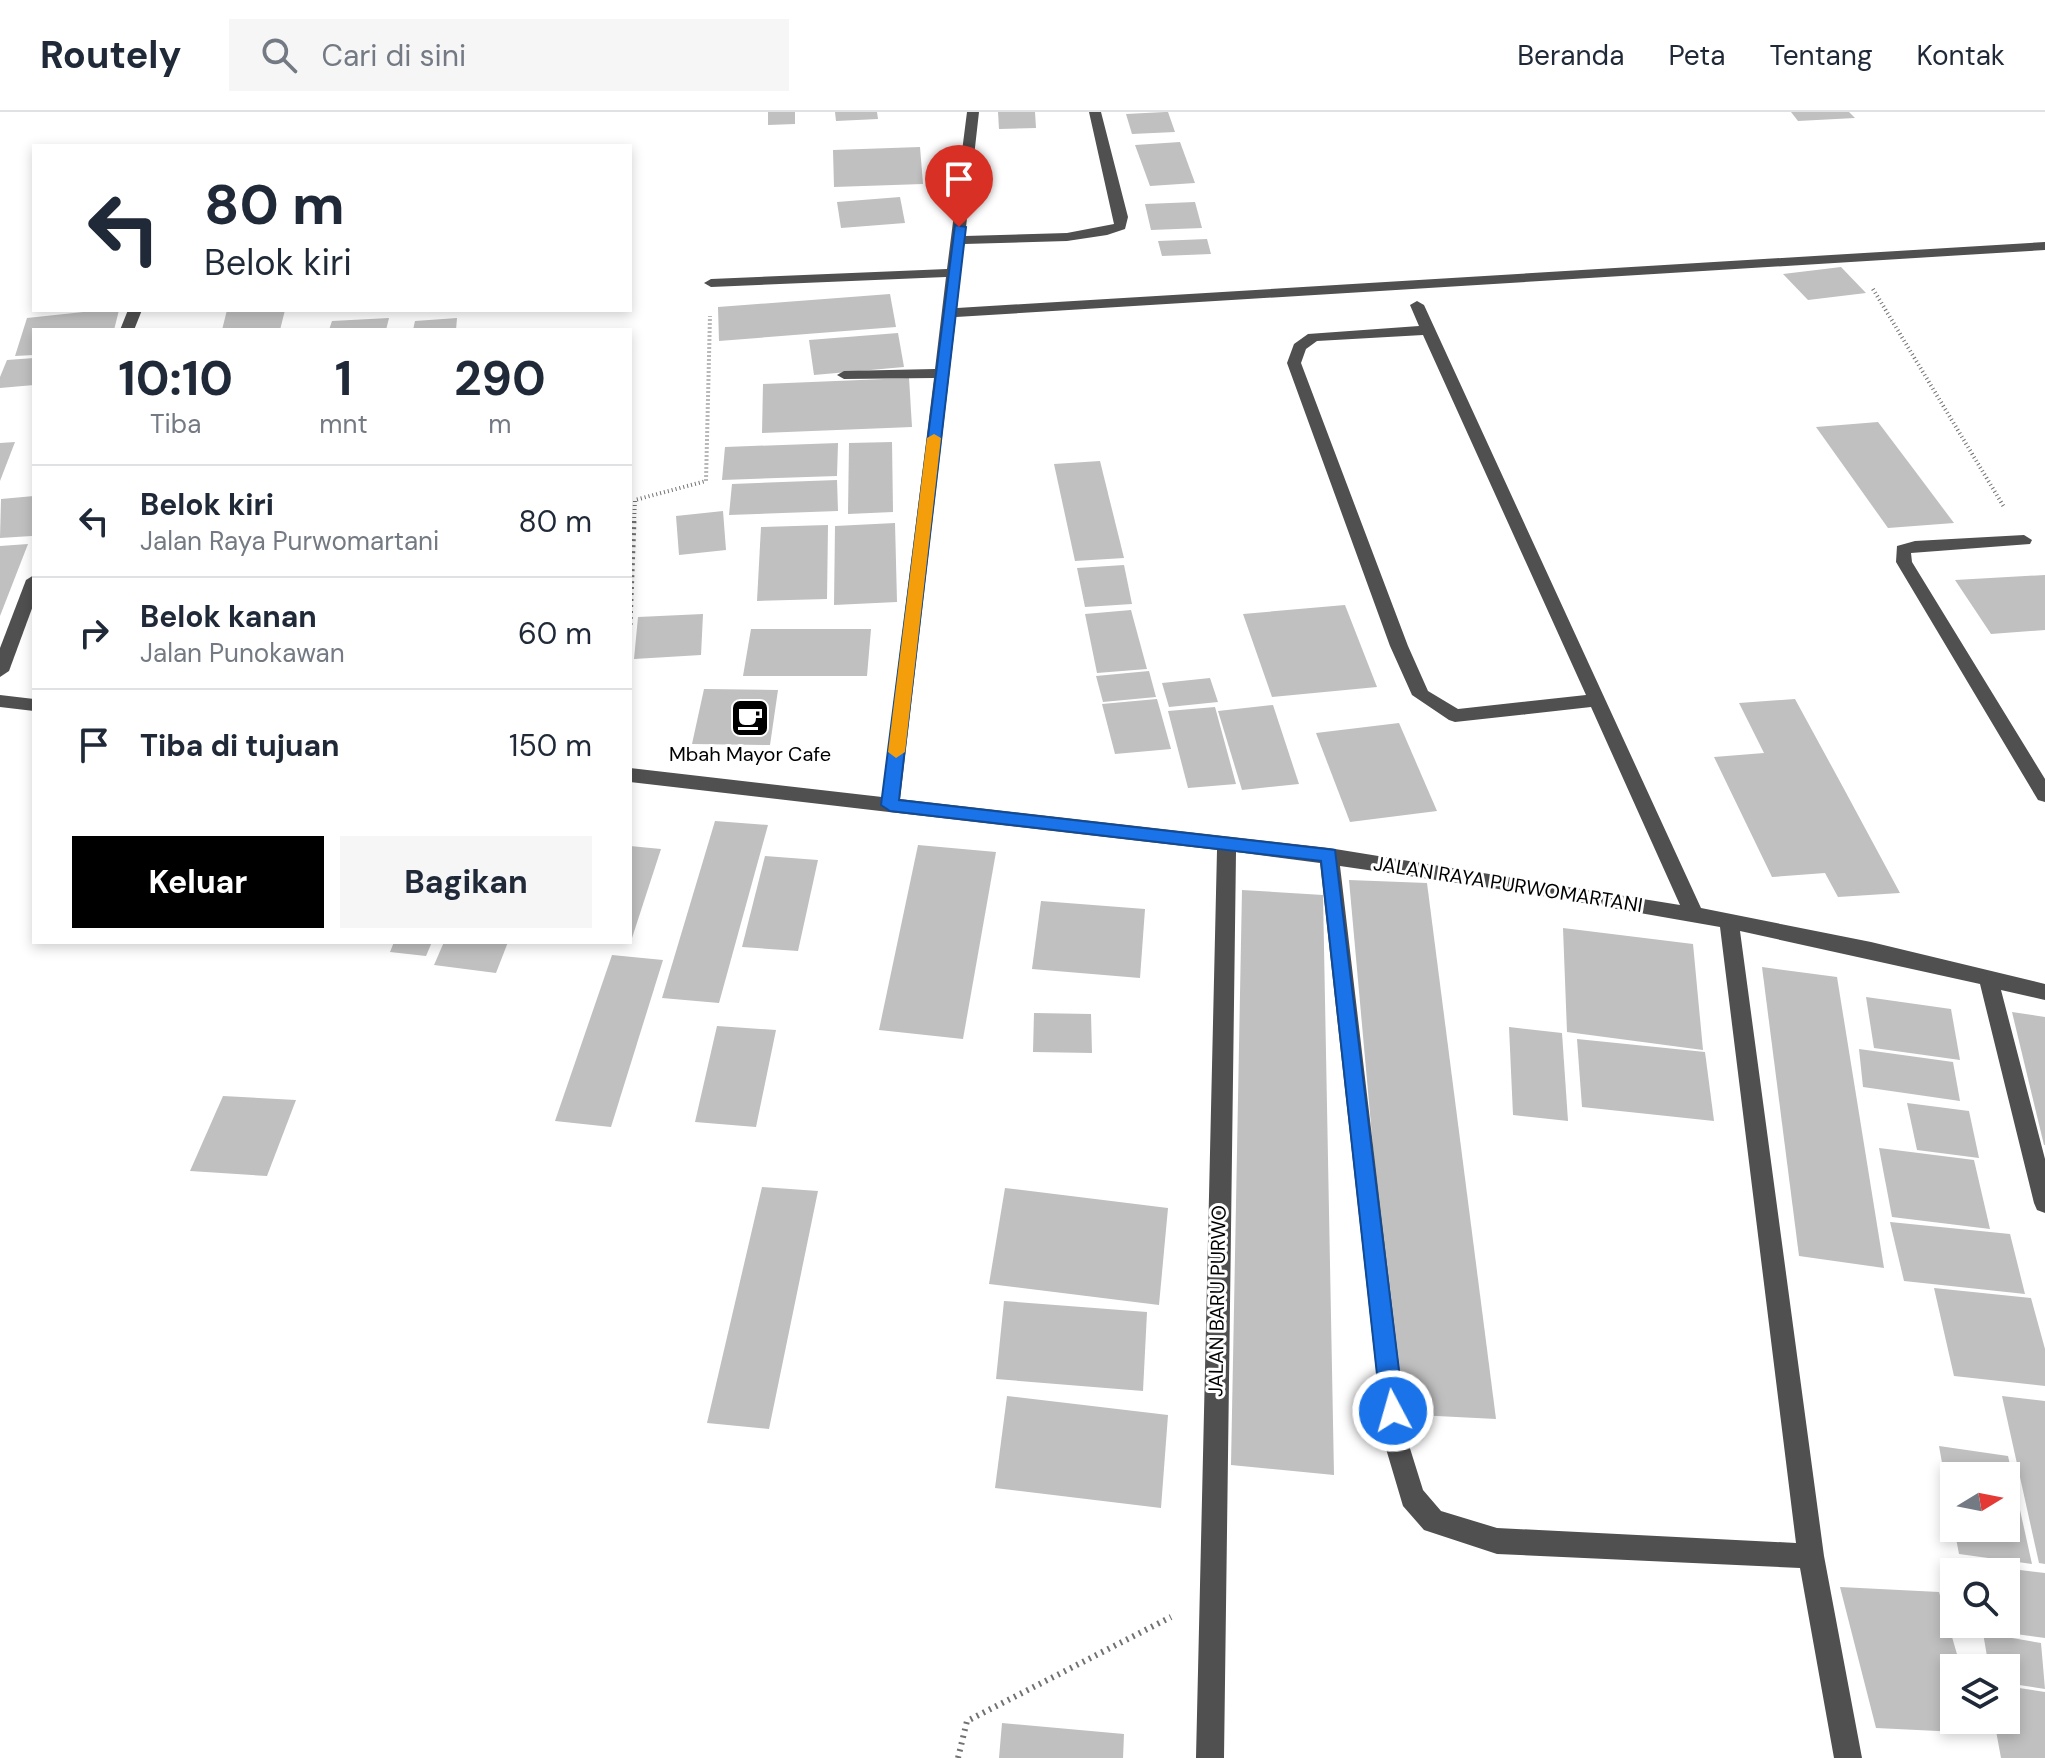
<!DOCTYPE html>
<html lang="id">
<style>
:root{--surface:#fff;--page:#f6f6f7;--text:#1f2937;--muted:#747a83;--line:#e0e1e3;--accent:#000}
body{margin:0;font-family:"DM Sans",sans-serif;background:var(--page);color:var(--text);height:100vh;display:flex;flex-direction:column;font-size:30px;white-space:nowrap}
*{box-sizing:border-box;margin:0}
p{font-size:26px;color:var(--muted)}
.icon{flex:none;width:44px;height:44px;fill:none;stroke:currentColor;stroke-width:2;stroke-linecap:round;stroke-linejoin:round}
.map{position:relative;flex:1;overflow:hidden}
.details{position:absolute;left:32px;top:216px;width:600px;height:616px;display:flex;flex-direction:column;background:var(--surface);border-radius:0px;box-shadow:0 4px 12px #0003}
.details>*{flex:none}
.hud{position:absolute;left:32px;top:32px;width:600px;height:168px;border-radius:0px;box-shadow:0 4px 12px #0003;background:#fff;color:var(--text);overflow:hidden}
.needle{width:52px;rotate:80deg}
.fabs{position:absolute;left:1940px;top:1350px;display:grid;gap:16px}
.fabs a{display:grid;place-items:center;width:80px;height:80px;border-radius:0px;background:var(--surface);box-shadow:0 4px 12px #0003;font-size:40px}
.pin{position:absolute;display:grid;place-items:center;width:68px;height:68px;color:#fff;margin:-82px -34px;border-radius:50% 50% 50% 0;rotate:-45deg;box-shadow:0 0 8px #0007}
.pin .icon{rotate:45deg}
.me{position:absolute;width:88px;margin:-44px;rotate:354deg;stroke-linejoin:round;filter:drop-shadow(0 0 6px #0008)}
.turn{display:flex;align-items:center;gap:28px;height:168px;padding:0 40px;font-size:36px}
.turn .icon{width:104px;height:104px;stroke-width:2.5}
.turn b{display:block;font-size:56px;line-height:68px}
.eta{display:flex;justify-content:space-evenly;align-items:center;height:136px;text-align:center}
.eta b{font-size:48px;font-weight:700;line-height:56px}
.cta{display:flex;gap:16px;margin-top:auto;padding:16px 40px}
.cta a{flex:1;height:92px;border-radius:0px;background:var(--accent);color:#fff;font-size:32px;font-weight:700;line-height:92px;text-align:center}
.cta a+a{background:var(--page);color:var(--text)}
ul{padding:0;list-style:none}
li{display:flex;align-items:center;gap:24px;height:112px;padding:0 40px;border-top:2px solid var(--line)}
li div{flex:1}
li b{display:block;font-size:30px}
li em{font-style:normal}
header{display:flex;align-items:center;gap:48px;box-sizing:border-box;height:112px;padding:0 40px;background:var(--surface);border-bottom:2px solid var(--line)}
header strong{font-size:38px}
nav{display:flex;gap:44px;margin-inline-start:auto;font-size:28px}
.search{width:560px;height:72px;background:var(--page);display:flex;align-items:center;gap:20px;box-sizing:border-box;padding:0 28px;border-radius:0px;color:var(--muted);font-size:30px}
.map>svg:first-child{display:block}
</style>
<header>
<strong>Routely</strong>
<div class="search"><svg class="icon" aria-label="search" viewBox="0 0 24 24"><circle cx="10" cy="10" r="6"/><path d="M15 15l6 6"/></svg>Cari di sini</div>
<nav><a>Beranda</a><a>Peta</a><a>Tentang</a><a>Kontak</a></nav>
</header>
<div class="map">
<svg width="2045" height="1646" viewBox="0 0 2045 1646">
<rect width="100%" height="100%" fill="#fff"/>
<g fill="#c0c0c0">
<path d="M768,0h27v12l-27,1z"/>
<path d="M835,0h42l1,7 -42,2z"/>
<path d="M998,0h37l1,16 -37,1z"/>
<path d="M1165,0h3l7,20 -43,2 -6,-20z"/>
<path d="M1791,0h58l6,6 -57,3z"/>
<path d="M1180,30l15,41 -45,3 -15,-41z"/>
<path d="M920,35l3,37 -89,3 -1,-37z"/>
<path d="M900,85l5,26 -64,5 -4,-26z"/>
<path d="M1195,90l7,26 -51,2 -6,-26z"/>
<path d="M1207,127l4,15 -49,2 -4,-15z"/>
<path d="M1841,155l25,26 -58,7 -25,-26z"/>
<path d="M890,182l6,33 -177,14 -1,-34z"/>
<path d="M102,198h17l-5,20h-80v25l-19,1 12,-38z"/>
<path d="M227,198h58l-5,20h-58z"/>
<path d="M389,206l-3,12h-57l3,-9z"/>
<path d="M457,206l-1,12h-43l2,-9z"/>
<path d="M898,221l6,34 -90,8 -5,-35z"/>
<path d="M34,246v27l-34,3v-11l7,-17z"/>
<path d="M909,266l3,49 -150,6 1,-49z"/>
<path d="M1878,310l34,45 42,56 -66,5 -72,-101z"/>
<path d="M15,330l-15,39v-38z"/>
<path d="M892,330l1,70 -45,2 1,-71z"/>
<path d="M838,331l-1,33 -115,4 3,-33z"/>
<path d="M1100,349l24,97 -49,3 -21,-97z"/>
<path d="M837,368l1,31 -109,4 3,-31z"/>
<path d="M34,384l-2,40 -32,2 1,-39z"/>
<path d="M723,399l3,39 -47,5 -3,-39z"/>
<path d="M895,411l2,79 -63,3 1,-79z"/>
<path d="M828,413l-1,74 -70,2 4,-74z"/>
<path d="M28,432l-28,72v-70z"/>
<path d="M1124,453l8,39 -47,3 -8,-39z"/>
<path d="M2045,463v55l-54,4 -36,-54z"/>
<path d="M1345,493l32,82 -105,10 -29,-83z"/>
<path d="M1131,498l16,59 -50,4 -12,-59z"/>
<path d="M703,502l-2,41 -67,4 4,-42z"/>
<path d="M751,517h120l-4,47h-124z"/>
<path d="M1149,559l7,26 -53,5 -7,-26z"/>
<path d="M1210,566l8,24 -49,5 -7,-24z"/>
<path d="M704,577l74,1 -8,55 -78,-1z"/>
<path d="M1157,587l14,50 -56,5 -13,-50z"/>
<path d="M1795,587l49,90 56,104 -62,4 -13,-24 -53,4 -58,-120 50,-4 -25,-50z"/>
<path d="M1273,593l26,79 -57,6 -24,-79z"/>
<path d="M1215,595l21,77 -48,4 -20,-77z"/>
<path d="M1399,611l38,88 -87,11 -34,-89z"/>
<path d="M715,709l53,4 -49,178 -57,-5z"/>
<path d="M918,733l78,7 -33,187 -84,-9z"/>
<path d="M630,734l31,3 -30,92h-1z"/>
<path d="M765,744l53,4 -20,91 -56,-4z"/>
<path d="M1349,768l78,3 69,536 -99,-5z"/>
<path d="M1242,778l81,5 11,580 -103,-10z"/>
<path d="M1041,789l104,8 -5,69 -108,-9z"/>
<path d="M1563,816l130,16 10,106 -136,-18z"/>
<path d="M394,830h38l-6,14 -36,-4z"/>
<path d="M444,830h64l-12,31 -62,-8z"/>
<path d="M612,843l51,5 -52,167 -56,-6z"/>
<path d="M1762,855l75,10 47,291 -85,-12z"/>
<path d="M1866,885l85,12 9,51 -86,-12z"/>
<path d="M2012,900l33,5v128h-1z"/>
<path d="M1034,901l57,1 1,39 -59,-1z"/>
<path d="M717,914l59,4 -20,97 -61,-5z"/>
<path d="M1509,915l53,6 6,88 -55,-6z"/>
<path d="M1577,927l128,13 9,69 -132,-14z"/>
<path d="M1859,937l94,13 7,39 -97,-14z"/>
<path d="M223,984l73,4 -29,76 -77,-5z"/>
<path d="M1907,991l62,8 10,47 -62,-8z"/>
<path d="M1879,1036l95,12 16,69 -98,-12z"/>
<path d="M762,1075l56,4 -49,238 -62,-6z"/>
<path d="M1005,1076l163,20 -9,97 -170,-21z"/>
<path d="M1890,1110l120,12 15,60 -121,-13z"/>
<path d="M1934,1176l97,10 14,51v37l-91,-10z"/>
<path d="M1004,1189l143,11 -4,79 -147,-12z"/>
<path d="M1007,1284l161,19 -7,93 -166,-20z"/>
<path d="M2002,1284l43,5v163l-6,-1z"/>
<path d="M1939,1334l69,10 24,108 -73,-10 -5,-26h52v-52h-52l-2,43z"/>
<path d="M1980,1453l65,8v65l-51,-7 -1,-7h13v-52h-24z"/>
<path d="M1840,1475l99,5 22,76h-7v52h22l3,13 -103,-5z"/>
<path d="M1983,1521l58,10 4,46 -39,-6v-15h-17z"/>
<path d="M2006,1574l39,6v66h-44l-7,-38h12z"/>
<path d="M1002,1611l122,11 -1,24h-124z"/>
</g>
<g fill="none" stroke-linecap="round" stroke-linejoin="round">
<g stroke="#727272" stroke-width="4" stroke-dasharray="1 3" stroke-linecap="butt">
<path d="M1873,177l131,218"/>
<path d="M634,410l1,-22 71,-19 4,-165"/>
</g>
<path stroke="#727272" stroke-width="5" stroke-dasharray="2 4" stroke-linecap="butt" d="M630,513l4,-105"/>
<path stroke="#727272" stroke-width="6" stroke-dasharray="2 5" stroke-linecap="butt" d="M958,1646l9,-37 204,-104"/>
<g fill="#505050" fill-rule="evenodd">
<path d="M967,0h12l-14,124 102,-3 47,-9 -25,-112h12l27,105 -3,12 -18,6 -40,6 -103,3 -7,64 1088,-66v8l-1089,67 -56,482 429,49 351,57 -89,-198 -136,15 -6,-2 -37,-25 -22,-49 -103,-283 7,-19 14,-10 111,-8 -9,-21 7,-4 7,4 277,603 170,34 174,42v16l-44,-10 44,169v54l-8,-3 -3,-7 -54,-219 -240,-53 84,625 38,202h-28l-34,-190 -303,-14 -73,-24 -21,-24 -19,-64 -64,-579 -84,-11 -12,906h-28l21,-908 -587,-68v-14l252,29 52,-419 -90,1 -7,-4 7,-4 91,-2 11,-92 -235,10 -7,-4 7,-4 236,-10zM1423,223l163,360 -128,14 -30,-18 -20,-45 -107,-283 5,-14 11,-8zM1340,754l179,26 201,35 76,616 -299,-15 -56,-17 -18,-21 -15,-48z"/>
<path d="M128,198h14l-8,20h-14z"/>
<path d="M2024,423l8,5 -2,4 -119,9 1,9 133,217v23l-7,-2 -142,-238 1,-16 18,-5z"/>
<path d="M34,463v28l-25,68 -9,6v-29l26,-68z"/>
<path d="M0,583l34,4v12l-34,-4z"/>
</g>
</g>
<path fill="#1a73e8" stroke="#114b97" stroke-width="2" d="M955,113l11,2 -67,573 436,50 69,561 -4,8 -7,3 -8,-3 -4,-8 -60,-550 -431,-50 -9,-6z"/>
<path fill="#f59e0b" d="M934,322l7,4 -36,314 -9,6 -8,-6 39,-314z"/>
<defs>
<symbol id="cafe-square" viewBox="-11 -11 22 22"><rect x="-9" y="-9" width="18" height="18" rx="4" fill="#000" stroke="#fff"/><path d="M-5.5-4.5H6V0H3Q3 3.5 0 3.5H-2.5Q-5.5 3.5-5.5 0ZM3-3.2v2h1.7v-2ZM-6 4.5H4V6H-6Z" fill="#fff"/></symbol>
</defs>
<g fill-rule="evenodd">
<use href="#cafe-square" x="728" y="584" width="44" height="44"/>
</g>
<g text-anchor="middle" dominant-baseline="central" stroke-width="6" stroke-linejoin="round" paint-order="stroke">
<g font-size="20" fill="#000" stroke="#fff">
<text x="750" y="642">Mbah Mayor Cafe</text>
</g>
<g font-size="20" fill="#000" stroke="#fff">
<text transform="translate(1508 772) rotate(9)">JALAN RAYA PURWOMARTANI</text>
<text transform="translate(1217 1189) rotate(-89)">JALAN BARU PURWO</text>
</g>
</g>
</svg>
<div class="fabs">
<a><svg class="needle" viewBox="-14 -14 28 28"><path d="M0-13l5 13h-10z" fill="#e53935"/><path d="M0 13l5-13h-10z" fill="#747a83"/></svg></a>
<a><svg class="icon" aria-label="search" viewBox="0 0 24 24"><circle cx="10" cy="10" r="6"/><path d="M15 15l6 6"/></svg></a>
<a><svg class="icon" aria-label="layers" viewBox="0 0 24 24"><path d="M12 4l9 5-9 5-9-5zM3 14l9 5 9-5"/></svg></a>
</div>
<div class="pin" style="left:959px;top:115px;background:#d93025"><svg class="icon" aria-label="arrive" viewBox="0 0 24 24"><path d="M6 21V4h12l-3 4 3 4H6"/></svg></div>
<svg class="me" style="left:1393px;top:1299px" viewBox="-20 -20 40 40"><circle r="17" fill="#1a73e8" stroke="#fff" stroke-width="3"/><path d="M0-11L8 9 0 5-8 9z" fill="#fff"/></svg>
<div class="hud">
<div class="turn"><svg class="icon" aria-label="left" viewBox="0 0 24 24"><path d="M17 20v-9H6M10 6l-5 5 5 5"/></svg><div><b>80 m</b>Belok kiri</div></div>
</div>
<section class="details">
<div class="eta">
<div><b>10:10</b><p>Tiba</p></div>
<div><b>1</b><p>mnt</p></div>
<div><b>290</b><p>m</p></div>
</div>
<ul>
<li><svg class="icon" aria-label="left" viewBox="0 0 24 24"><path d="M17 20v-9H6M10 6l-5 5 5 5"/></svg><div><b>Belok kiri</b><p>Jalan Raya Purwomartani</p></div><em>80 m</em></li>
<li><svg class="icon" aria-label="right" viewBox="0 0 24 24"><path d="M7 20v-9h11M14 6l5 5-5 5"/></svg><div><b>Belok kanan</b><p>Jalan Punokawan</p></div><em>60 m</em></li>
<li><svg class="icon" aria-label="arrive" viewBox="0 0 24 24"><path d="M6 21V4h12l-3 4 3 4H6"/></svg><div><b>Tiba di tujuan</b></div><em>150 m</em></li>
</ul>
<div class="cta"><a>Keluar</a><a>Bagikan</a></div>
</section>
</div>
